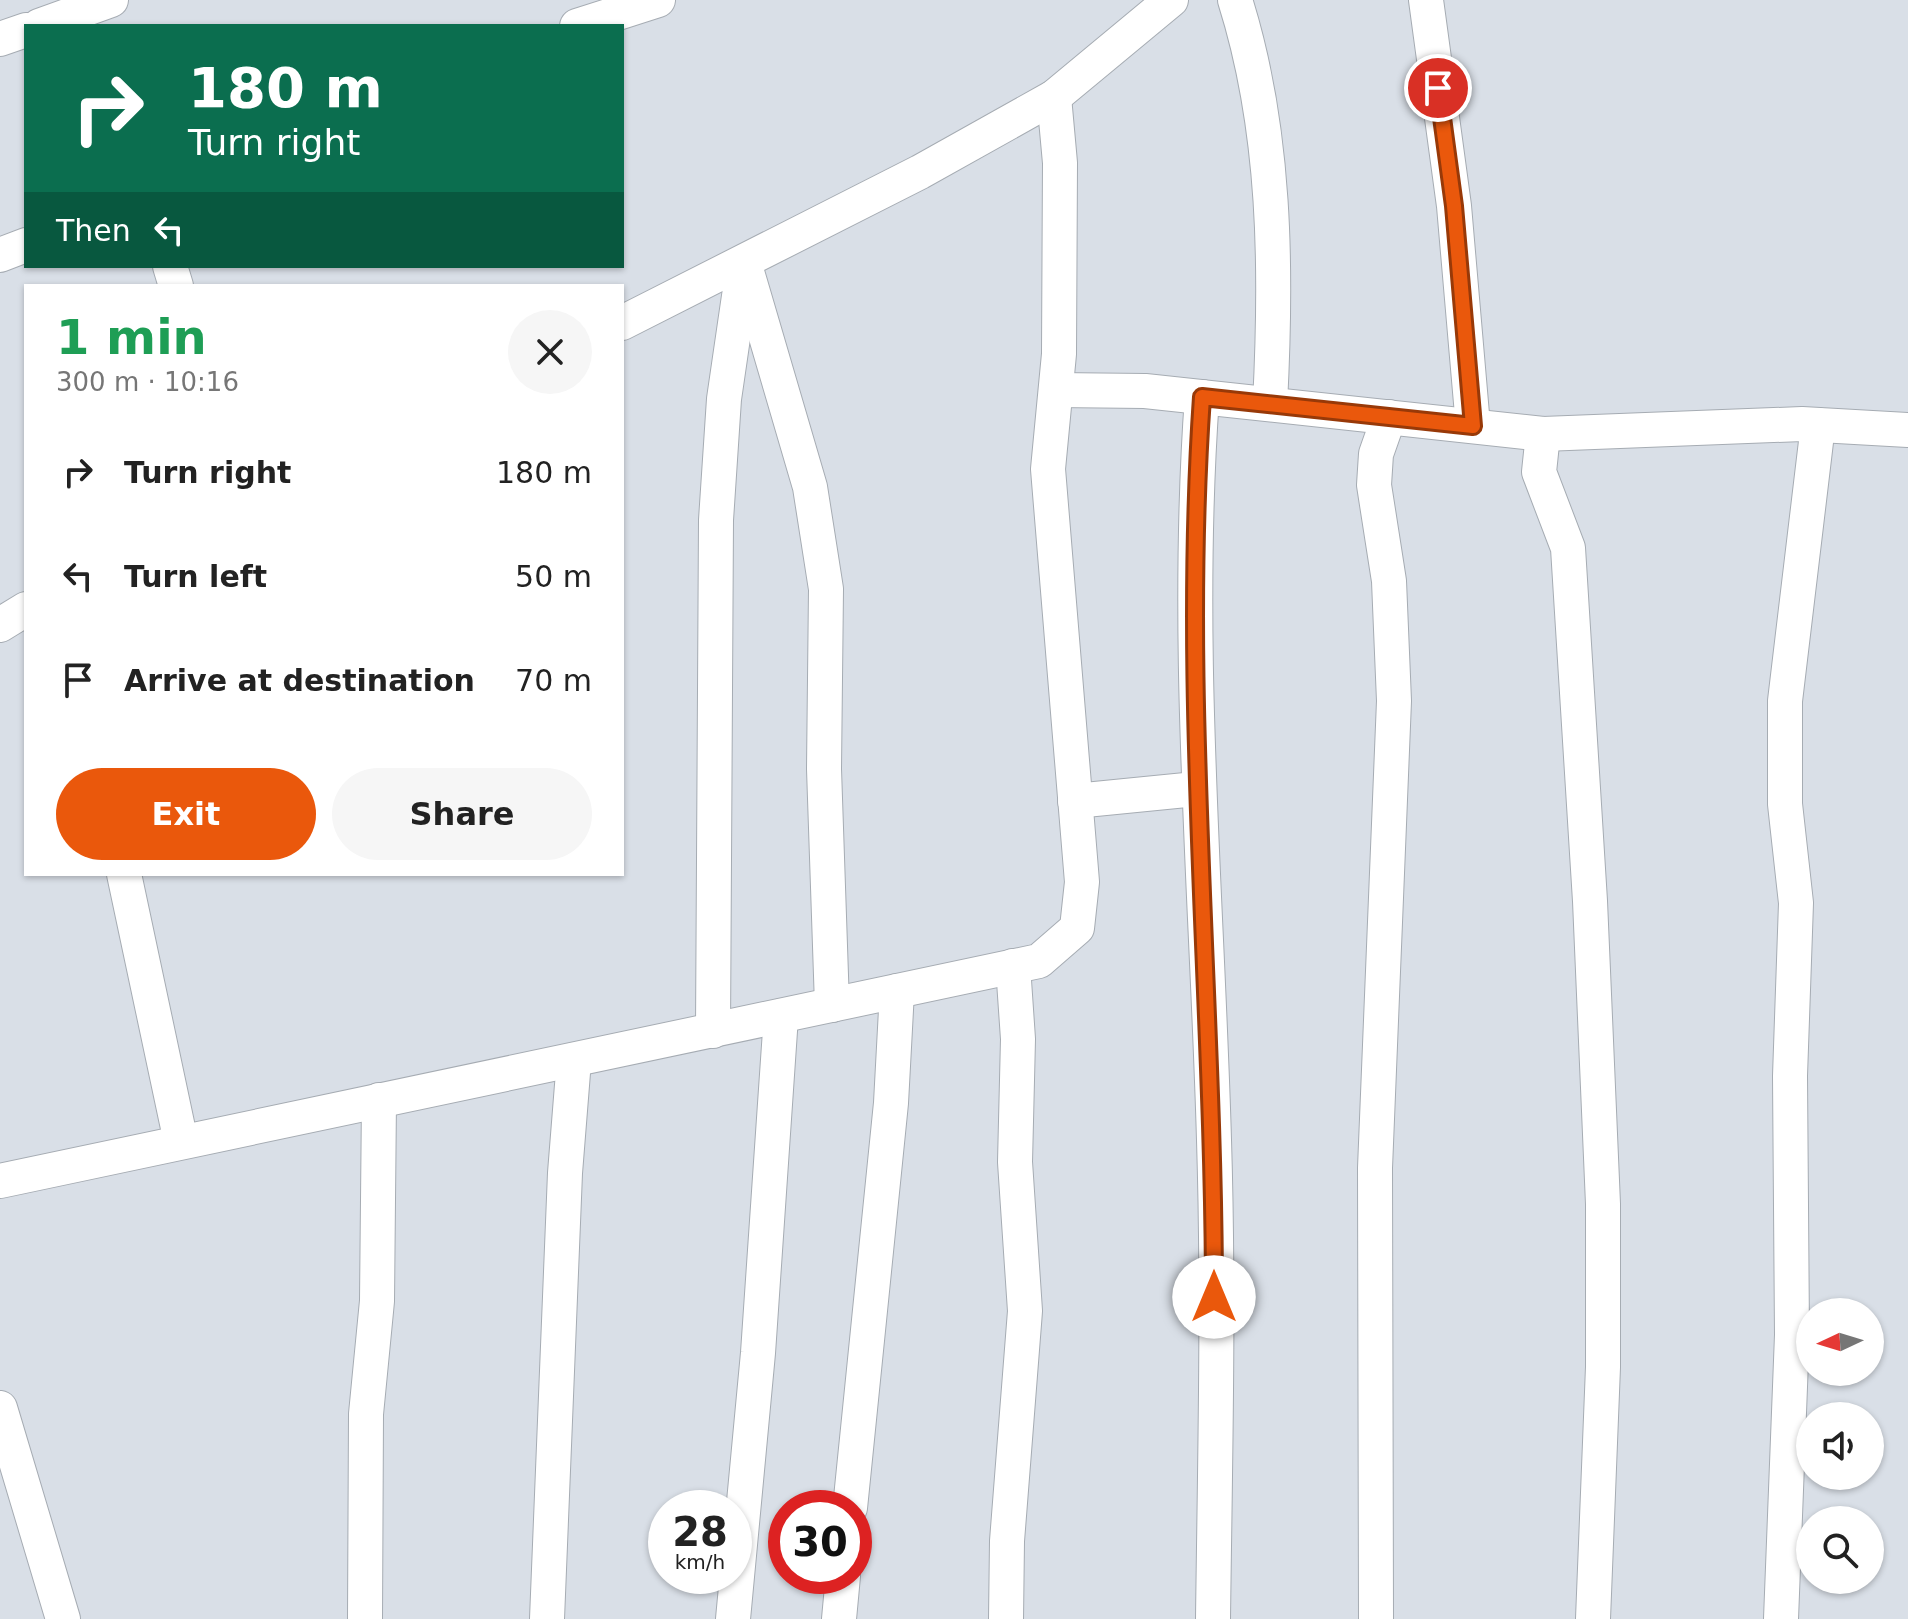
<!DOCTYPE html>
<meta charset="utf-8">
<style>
:root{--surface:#fff;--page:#f6f6f6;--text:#222;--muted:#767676;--accent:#ea580c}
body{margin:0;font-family:"DejaVu Sans",sans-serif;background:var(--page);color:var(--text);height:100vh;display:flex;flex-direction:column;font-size:30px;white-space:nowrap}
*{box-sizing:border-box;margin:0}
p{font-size:26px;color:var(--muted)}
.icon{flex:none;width:44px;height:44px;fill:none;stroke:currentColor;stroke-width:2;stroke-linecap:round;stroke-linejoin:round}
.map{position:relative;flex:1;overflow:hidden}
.details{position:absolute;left:24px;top:284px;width:600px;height:592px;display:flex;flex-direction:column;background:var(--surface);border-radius:0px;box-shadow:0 2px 6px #0004}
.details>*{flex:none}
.banner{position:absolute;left:24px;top:24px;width:600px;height:244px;border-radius:0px;box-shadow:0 2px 6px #0004;background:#0b6e4f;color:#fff;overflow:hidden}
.needle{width:52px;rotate:266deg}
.fabs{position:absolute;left:1796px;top:1298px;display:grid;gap:16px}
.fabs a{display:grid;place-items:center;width:88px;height:88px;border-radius:50%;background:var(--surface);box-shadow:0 2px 6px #0004;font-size:40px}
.speed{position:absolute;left:648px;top:1490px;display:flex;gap:16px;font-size:40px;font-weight:700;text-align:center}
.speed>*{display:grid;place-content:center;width:104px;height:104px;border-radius:50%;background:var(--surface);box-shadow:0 2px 6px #0004;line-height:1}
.speed small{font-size:20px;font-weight:400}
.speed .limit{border:12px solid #d22;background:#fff;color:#111}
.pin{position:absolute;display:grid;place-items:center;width:68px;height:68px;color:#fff;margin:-34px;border:4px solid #fff;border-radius:50%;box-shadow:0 2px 8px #0007}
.me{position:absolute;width:88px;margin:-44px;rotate:0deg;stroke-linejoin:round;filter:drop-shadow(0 0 6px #0008)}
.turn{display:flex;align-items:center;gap:28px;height:168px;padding:0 32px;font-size:36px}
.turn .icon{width:104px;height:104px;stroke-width:2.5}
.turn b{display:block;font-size:56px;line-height:68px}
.then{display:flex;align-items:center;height:76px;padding:0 32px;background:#0003;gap:16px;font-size:30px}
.round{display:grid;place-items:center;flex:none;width:84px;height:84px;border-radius:42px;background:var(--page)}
.summary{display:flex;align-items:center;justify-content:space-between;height:136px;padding:0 32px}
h1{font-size:48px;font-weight:700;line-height:60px;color:#1e9e55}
.primary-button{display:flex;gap:16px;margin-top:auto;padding:16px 32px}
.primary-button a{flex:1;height:92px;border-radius:48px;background:var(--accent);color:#fff;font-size:32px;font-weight:700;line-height:92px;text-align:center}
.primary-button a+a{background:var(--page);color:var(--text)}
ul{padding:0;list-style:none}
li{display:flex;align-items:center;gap:24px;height:104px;padding:0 32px}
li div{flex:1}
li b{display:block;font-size:30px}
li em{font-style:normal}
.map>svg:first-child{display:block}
</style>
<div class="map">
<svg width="1908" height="1619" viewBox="0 0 1908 1619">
<rect width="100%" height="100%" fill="#d9dfe7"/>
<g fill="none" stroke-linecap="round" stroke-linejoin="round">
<defs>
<g id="minor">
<path d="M1235,0c41,130 42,269 35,404"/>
<path d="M1426,0l28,206 19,220"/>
<path d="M39,26l72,-26"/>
<path d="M577,26l81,-26"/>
<path d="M0,39l26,-9"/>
<path d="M0,255l26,-10"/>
<path d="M170,266l6,20"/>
<path d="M747,272l63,215 16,102 -2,180 8,236"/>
<path d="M622,323l298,-151 134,-75 117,-97"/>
<path d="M1056,390l89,1 398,43 259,-10 106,6"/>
<path d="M1202,397c-18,248 5,495 12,743 5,159 1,320 -1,479"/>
<path d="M1543,434l-4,38 29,76 22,353 13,303v163l-10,252"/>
<path d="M0,625l26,-16"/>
<path d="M1075,801l121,-12"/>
<path d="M124,874l57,268"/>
<path d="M713,1031l3,-511 8,-121 20,-137"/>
<path d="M0,1181l1039,-220 38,-33 5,-46 -34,-413 11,-115 1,-191 -6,-66"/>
<path d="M0,1408l63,211"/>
<path d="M850,1508l41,-405 6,-112"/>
<path d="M365,1619l1,-205 11,-113 2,-201"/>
<path d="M547,1619l18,-446 9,-113"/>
<path d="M733,1619l25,-266 23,-337"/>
<path d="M839,1619l4,-43"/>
<path d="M1006,1619l1,-78 18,-230 -10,-149 3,-123 -5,-73"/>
<path d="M1376,1619l-1,-451 19,-467 -5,-120 -15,-96 2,-31 13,-37"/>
<path d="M1781,1619l11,-284 -2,-259 6,-173 -11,-99v-103l33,-276"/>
</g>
</defs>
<use href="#minor" stroke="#a6acb3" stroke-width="36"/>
<use href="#minor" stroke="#fff" stroke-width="34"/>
</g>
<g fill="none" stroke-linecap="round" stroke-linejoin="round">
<defs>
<path id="route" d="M1214,1297c0,-300 -33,-600 -12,-900l271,29 -19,-220 -16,-118"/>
</defs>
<use href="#route" stroke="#983908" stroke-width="20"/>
<use href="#route" stroke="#ea580c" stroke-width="14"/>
</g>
</svg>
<div class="fabs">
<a><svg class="needle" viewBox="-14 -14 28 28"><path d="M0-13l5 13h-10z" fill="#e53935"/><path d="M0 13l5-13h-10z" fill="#767676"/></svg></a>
<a><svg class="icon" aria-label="sound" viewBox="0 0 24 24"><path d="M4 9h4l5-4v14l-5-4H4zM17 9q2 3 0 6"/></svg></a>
<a><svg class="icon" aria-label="search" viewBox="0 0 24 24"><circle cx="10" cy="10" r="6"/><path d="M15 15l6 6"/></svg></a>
</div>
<div class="speed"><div>28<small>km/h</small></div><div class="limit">30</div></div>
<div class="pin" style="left:1438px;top:88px;background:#d93025"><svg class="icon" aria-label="arrive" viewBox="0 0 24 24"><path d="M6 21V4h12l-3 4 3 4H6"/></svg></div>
<svg class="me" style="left:1214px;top:1297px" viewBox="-20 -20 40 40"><circle r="19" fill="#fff"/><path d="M0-13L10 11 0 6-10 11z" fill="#ea580c"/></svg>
<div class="banner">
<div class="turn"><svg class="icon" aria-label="right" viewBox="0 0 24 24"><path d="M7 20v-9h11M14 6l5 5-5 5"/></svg><div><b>180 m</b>Turn right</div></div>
<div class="then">Then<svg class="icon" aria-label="left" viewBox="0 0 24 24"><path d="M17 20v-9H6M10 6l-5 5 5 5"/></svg></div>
</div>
<section class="details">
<div class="summary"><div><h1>1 min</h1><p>300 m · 10:16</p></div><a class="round"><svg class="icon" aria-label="close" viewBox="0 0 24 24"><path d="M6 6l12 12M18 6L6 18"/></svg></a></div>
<ul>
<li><svg class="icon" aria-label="right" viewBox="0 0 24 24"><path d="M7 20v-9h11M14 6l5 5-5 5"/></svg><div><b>Turn right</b></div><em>180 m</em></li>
<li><svg class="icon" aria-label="left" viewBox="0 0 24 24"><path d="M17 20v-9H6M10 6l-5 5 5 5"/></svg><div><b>Turn left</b></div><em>50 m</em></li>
<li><svg class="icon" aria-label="arrive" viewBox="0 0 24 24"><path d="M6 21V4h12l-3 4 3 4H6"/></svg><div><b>Arrive at destination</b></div><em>70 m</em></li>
</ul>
<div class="primary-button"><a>Exit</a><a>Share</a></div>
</section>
</div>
